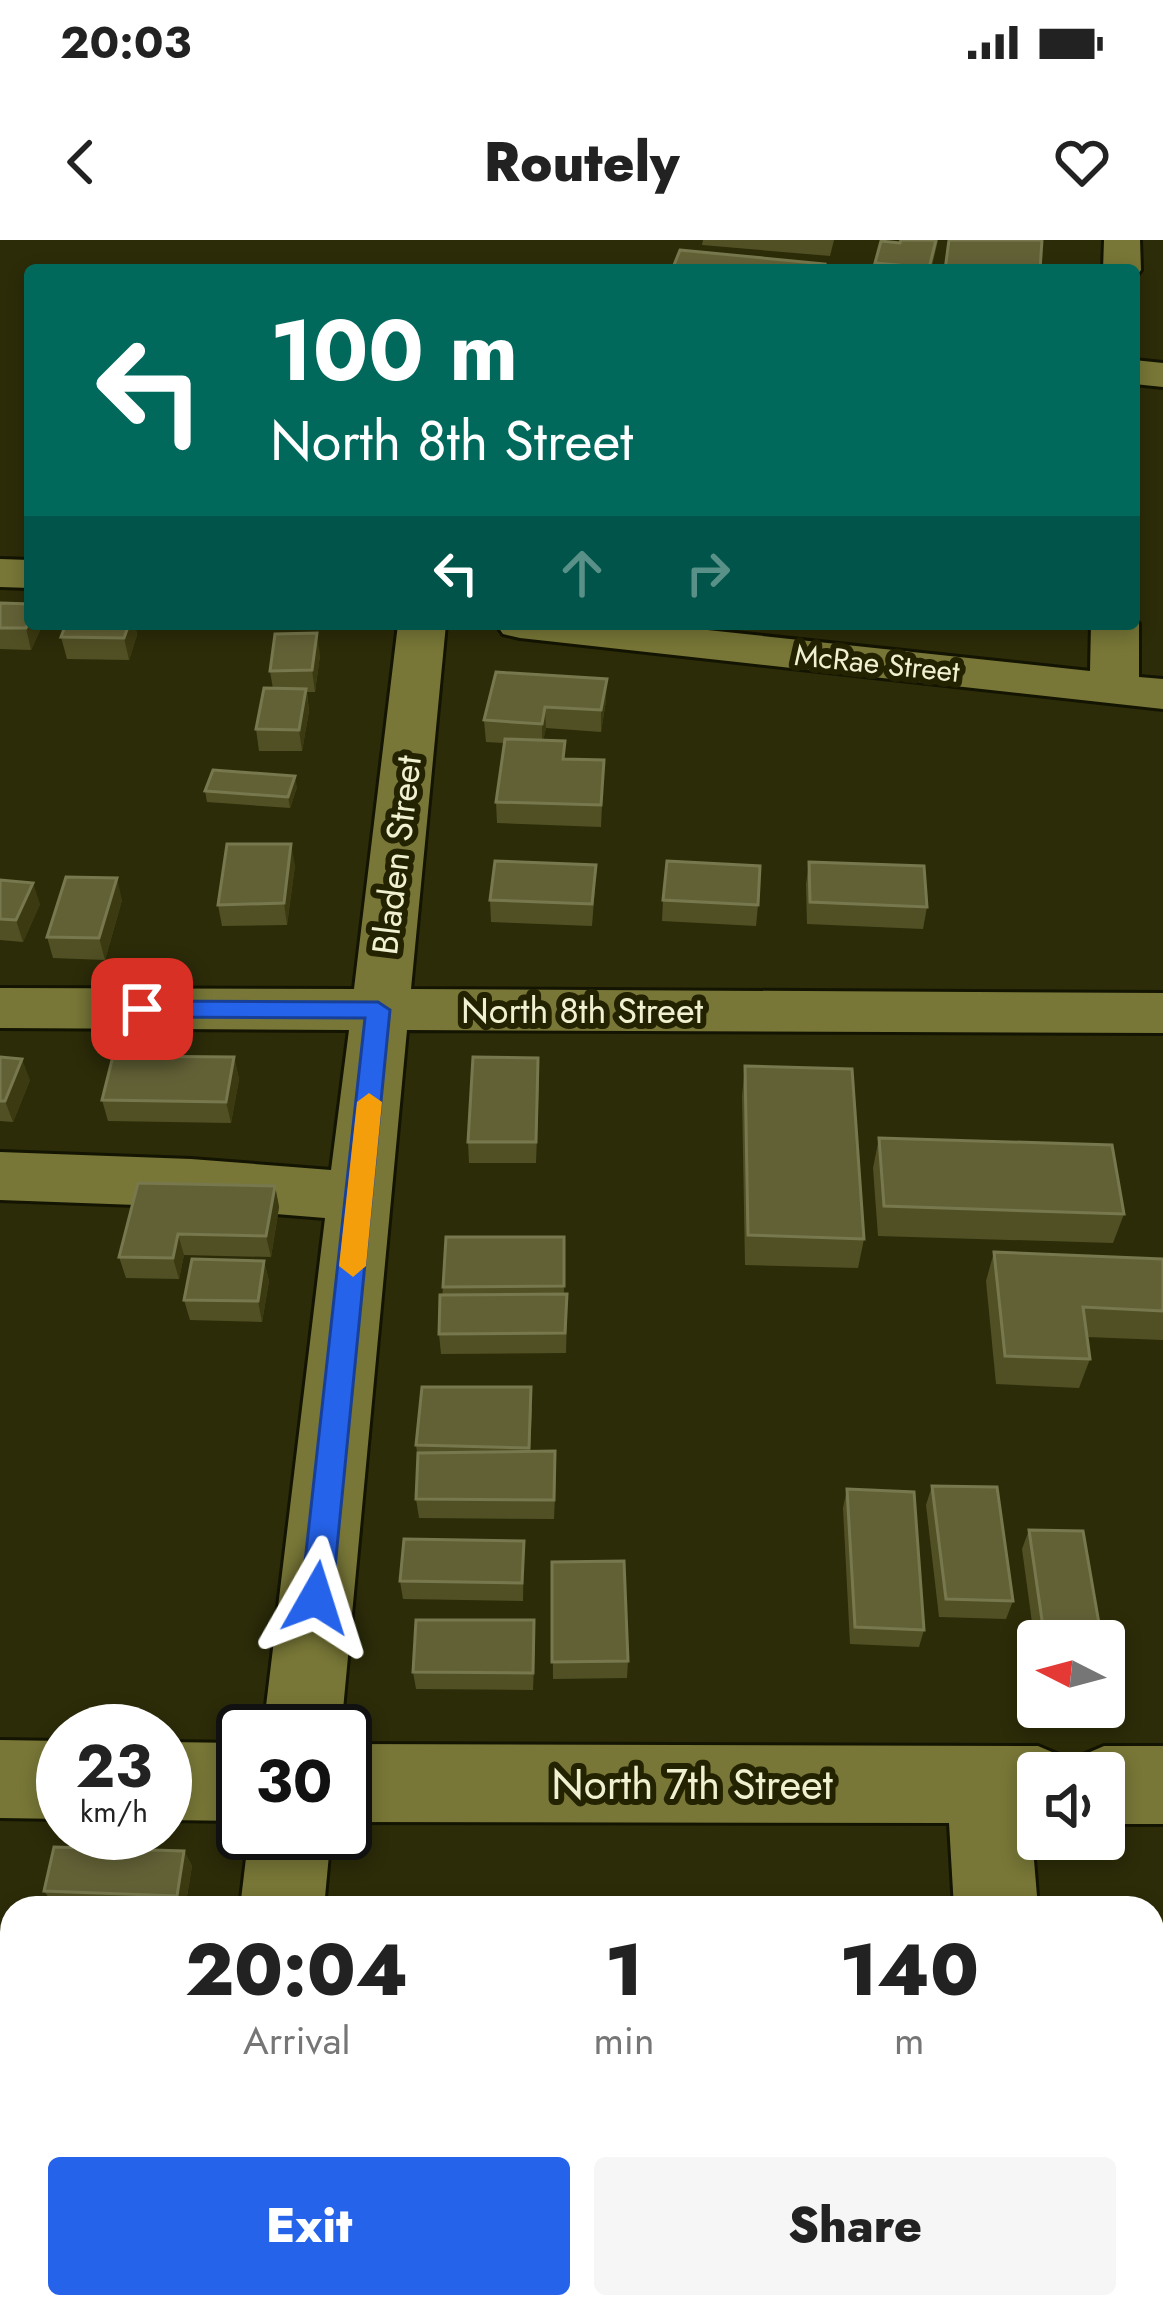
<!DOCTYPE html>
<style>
:root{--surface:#fff;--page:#f6f6f6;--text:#222;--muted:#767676;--accent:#2563eb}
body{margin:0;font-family:Jost,sans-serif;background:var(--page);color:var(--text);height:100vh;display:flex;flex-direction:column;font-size:45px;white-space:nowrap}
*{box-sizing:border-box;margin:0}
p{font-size:39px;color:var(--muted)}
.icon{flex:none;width:66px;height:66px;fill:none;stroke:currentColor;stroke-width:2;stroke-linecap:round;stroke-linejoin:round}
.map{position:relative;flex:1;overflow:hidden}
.panel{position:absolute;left:0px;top:1656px;width:1164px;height:423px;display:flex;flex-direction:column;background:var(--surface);border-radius:36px 36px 0 0;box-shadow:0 6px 18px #0003}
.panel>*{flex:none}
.guide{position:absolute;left:24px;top:24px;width:1116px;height:366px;border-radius:12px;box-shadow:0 6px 18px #0003;background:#00695c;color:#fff;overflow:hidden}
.needle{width:78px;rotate:276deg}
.tools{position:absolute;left:1017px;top:1380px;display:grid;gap:24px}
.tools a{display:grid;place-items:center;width:108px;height:108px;border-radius:12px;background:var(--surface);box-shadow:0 6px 18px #0003;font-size:60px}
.speed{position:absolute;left:36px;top:1464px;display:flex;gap:24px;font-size:60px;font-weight:700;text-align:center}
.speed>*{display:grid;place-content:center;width:156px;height:156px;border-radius:50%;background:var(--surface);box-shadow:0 6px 18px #0003;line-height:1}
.speed small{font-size:30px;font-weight:400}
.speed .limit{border:6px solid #111;border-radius:18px;background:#fff;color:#111}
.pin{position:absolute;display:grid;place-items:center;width:102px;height:102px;color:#fff;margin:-51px;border-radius:24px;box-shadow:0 6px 18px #0006}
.me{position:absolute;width:132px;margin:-66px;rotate:6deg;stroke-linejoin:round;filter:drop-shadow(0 0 9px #0008)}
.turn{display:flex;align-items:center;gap:42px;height:252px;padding:0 48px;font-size:54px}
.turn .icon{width:156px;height:156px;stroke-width:2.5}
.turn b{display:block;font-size:84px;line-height:102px}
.lanes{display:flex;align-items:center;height:114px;padding:0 48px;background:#0003;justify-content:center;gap:60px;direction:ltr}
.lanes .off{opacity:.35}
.eta{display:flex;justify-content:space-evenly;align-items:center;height:204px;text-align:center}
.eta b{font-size:72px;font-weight:800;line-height:84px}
.cta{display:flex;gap:24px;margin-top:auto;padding:24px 48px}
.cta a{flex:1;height:138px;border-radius:12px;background:var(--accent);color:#fff;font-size:48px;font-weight:800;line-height:138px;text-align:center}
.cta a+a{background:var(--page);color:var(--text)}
.status{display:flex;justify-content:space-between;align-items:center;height:84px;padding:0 60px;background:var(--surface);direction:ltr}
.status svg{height:33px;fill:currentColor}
header{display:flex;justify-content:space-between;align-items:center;height:156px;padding:0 48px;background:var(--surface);font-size:54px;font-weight:800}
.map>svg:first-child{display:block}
</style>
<div class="status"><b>20:03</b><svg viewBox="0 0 49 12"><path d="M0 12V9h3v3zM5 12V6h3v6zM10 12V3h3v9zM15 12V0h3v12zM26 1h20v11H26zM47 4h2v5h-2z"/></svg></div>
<header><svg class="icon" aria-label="back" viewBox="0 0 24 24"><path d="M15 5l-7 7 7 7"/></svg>Routely<svg class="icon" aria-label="heart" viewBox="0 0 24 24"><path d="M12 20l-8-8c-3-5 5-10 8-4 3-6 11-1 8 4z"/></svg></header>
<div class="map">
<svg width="1163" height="2078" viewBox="0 0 1163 2078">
<rect width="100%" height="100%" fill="#2c2c09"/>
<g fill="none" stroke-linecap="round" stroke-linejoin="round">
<defs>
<g id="minor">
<path d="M1104,0h36l1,30 -6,8 -1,-8h-31z"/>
<path d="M1134,120l29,3v24l-29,-3z"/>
<path d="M0,319l30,1v28l-30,-1z"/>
<path d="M1134,377l5,7v53l24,2v30l-643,-71 -17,-4 -7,-10h155l439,47 1,-47h43z"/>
<path d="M398,384h48l-35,365 752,4v40l-756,-3 -66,701h-78l62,-513 -134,-11 -191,-7v-48l191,7 140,11 18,-140 -349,-2v-40l354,1z"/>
<path d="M0,1500l63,1v78l-63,-1z"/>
<path d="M165,1502l78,1v78l-78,-1z"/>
<path d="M345,1504l693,2 28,12 5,10 5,-10 28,-12h59v78h-59v-51h-66v51h-7l7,84h-84l-5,-85 -604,-1z"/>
<path d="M249,1593h82l-7,75h-84z"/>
<path d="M191,2067h96l-1,11h-96z"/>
<path d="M976,2067h96l1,11h-96z"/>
</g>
</defs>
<use href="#minor" stroke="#141402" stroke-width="6"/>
<use href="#minor" fill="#787737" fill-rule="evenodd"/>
</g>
<g fill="#515024">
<path d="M703,0h131l-4,16 -128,-11z"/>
<path d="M901,0h37l-7,30h-57l1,-7 25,-20z"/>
<path d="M0,363l42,23 -11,24 -31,-1z"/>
<path d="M66,384h69l2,11 -8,25 -62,-1 -6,-22z"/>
<path d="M320,415l-5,37h-8l2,19 -7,40h-43l-3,-22 17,-40 -3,-18z"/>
<path d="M496,432l110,28 -5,32 -55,-4 -3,12 23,19 38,1 -3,67 -104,-4 -1,-21 8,-59 -18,-1 -2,-22z"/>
<path d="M297,547l-7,21 -83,-6 -2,-11z"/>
<path d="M809,622l118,45 -4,22 -116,-5 -1,-40z"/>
<path d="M295,625l-8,60 -65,1 -4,-21z"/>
<path d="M0,640l40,24 -17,38 -23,-2z"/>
<path d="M595,647l-3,39 -101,-4 -1,-22z"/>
<path d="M122,660l-17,60 -52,-2 -6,-21z"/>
<path d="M663,660l95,5 -2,21 -94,-5z"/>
<path d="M0,817l30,23 -17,42 -13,-1z"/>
<path d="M234,817l5,22 -8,44 -123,-2 -6,-21z"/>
<path d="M745,826l119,173 -6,29 -113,-3 -3,-169z"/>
<path d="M539,839l-3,84h-67l-1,-21z"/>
<path d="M879,898l245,76 -11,29 -235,-7 -5,-68z"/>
<path d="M275,946l4,21 -8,50 -87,-2 -5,24 -53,-1 -7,-21z"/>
<path d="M564,997v57l3,20 -1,39 -125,1 -2,-20 4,-47z"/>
<path d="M994,1012l169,7v81l-76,-3 3,22 -11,29 -83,-4 -10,-103z"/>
<path d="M264,1021l5,20 -7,41 -72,-2 -6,-20z"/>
<path d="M532,1167l-2,45 26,19 -2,48 -135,-1 -3,-19 2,-40 -2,-14z"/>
<path d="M932,1246l81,115 -7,18 -67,-2 -13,-112z"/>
<path d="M847,1249l77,141 -5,17 -69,-3 -7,-136z"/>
<path d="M1029,1290l73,111h-64l-1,18 -15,-110z"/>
<path d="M524,1301l-1,60 -120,-2 -3,-18z"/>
<path d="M552,1322l76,99 -1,17 -74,1z"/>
<path d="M535,1398l-2,52 -117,-1 -3,-17z"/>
<path d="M184,1611l8,15 -7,42 -131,-3 -10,-14z"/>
<rect x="0" y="1741" width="12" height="107"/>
<rect x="0" y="1857" width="12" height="101"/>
</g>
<g fill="#3b3a11">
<path d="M30,378v6l12,2 -11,24 -5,-22z"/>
<path d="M129,384h6l2,11 -8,25 -5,-22z"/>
<path d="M317,393l3,22 -5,37 -3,-22z"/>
<path d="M607,439l-1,21 -5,32v-22z"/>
<path d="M306,449l3,22 -7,40 -3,-21z"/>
<path d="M545,467l1,21 -4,18v-22z"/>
<path d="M295,536l2,11 -7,21 -2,-11z"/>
<path d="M291,604l4,21 -8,60 -3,-22z"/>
<path d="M117,638l5,22 -17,60 -6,-22z"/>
<path d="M33,643l7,21 -17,38 -7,-22z"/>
<path d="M234,817l5,22 -8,44 -5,-21z"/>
<path d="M22,819l8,21 -17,42 -8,-21z"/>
<path d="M275,946l4,21 -8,50 -5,-21z"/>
<path d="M178,994l6,21 -5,24 -6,-21z"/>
<path d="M264,1021l5,20 -7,41 -4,-21z"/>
<path d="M184,1611l8,15 -7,42h-2l-6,-12z"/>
</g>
<g fill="#626136" stroke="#78784e" stroke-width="3">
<path d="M901,0h35l-7,28 -54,-5 6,-22 19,2z"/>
<path d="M949,0h93l-2,30h-95z"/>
<path d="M680,10l145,14 -1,6h-152z"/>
<path d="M0,363l30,1v14l-4,10h-26z"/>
<path d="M66,384h63l-5,14 -63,-1z"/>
<path d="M317,393l-5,37 -42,1 5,-37z"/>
<path d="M496,432l111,7 -6,31 -56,-3 -3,17 -58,-4z"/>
<path d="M264,448l42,1 -7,41 -43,-1z"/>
<path d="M505,499l60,2 -2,18 41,1 -3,45 -105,-3z"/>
<path d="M213,530l82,6 -7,21 -83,-6z"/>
<path d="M227,604h64l-7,59 -66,2z"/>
<path d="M495,621l101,4 -4,39 -102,-4z"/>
<path d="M667,621l93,5 -2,39 -95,-5z"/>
<path d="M809,622l115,4 3,41 -117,-5z"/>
<path d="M66,637l51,1 -18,60 -52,-1z"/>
<path d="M0,640l33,3 -17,37 -16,-1z"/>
<path d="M113,816l121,1 -8,45 -124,-2z"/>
<path d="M0,817l22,2 -17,42h-5z"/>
<path d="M473,817l65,1 -2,84h-68z"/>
<path d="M745,826l107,3 12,170 -116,-4z"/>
<path d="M879,898l233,7 12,69 -240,-8z"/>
<path d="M138,943l137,3 -9,50 -88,-2 -5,24 -54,-1z"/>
<path d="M446,997h118v49l-121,1z"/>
<path d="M994,1012l169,7v52l-80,-4 7,52 -85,-3z"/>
<path d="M192,1019l72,2 -6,40 -74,-1z"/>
<path d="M567,1054l-2,39 -126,1 1,-39z"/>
<path d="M422,1147h109l-2,61 -113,-3z"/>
<path d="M555,1211l-1,49 -138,-1 2,-46z"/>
<path d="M932,1246l65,1 16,114 -67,-2z"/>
<path d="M847,1249l67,3 10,138 -69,-3z"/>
<path d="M1029,1290l54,1 19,110h-57z"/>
<path d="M404,1299l120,2 -2,42 -122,-2z"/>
<path d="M624,1321l4,100 -76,1v-100z"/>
<path d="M416,1380h118l-1,53 -120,-1z"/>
<path d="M54,1607l130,4 -7,45 -133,-5z"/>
<rect x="0" y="1741" width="12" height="95"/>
<rect x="0" y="1857" width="12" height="91"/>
</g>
<path fill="#2563eb" stroke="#184099" stroke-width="3" d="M142,761l236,1 12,8 -58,588 -5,9 -11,4 -11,-4 -4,-9 64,-580 -223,-1 -12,-8z"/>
<path fill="#f59e0b" d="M369,853l13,9 -16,164 -13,11 -14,-11 18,-164z"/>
<g text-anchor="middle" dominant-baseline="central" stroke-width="12" stroke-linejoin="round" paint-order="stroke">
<g font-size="30" fill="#f0f1d0" stroke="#232201">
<text transform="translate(877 423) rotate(6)">McRae Street</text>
</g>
<g font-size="36" fill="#f0f1d0" stroke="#232201">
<text transform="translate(396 615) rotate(-83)">Bladen Street</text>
<text x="582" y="770">North 8th Street</text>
</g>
<g font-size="42" fill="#f0f1d0" stroke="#232201">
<text x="692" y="1544">North 7th Street</text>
</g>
</g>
</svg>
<div class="tools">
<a><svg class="needle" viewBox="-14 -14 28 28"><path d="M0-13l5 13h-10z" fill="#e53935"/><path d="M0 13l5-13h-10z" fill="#767676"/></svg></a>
<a><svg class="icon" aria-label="sound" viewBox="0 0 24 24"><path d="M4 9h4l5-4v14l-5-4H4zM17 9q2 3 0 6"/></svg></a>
</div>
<div class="speed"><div>23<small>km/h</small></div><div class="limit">30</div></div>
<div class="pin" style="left:142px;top:769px;background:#d93025"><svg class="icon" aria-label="arrive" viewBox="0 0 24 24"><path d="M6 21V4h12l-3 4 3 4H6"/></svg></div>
<svg class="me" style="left:316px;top:1358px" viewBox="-20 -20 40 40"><path d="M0-17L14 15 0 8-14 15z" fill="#2563eb" stroke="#fff" stroke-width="4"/></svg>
<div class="guide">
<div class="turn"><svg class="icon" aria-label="left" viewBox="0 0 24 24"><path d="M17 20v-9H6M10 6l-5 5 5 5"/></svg><div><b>100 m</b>North 8th Street</div></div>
<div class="lanes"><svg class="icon" aria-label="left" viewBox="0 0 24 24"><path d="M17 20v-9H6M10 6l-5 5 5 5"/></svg><svg class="icon off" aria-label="ahead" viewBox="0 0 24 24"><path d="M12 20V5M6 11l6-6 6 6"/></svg><svg class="icon off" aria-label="right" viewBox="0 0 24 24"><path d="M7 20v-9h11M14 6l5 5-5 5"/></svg></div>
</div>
<section class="panel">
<div class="eta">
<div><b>20:04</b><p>Arrival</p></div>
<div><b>1</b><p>min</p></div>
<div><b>140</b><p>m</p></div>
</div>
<div class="cta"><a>Exit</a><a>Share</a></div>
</section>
</div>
